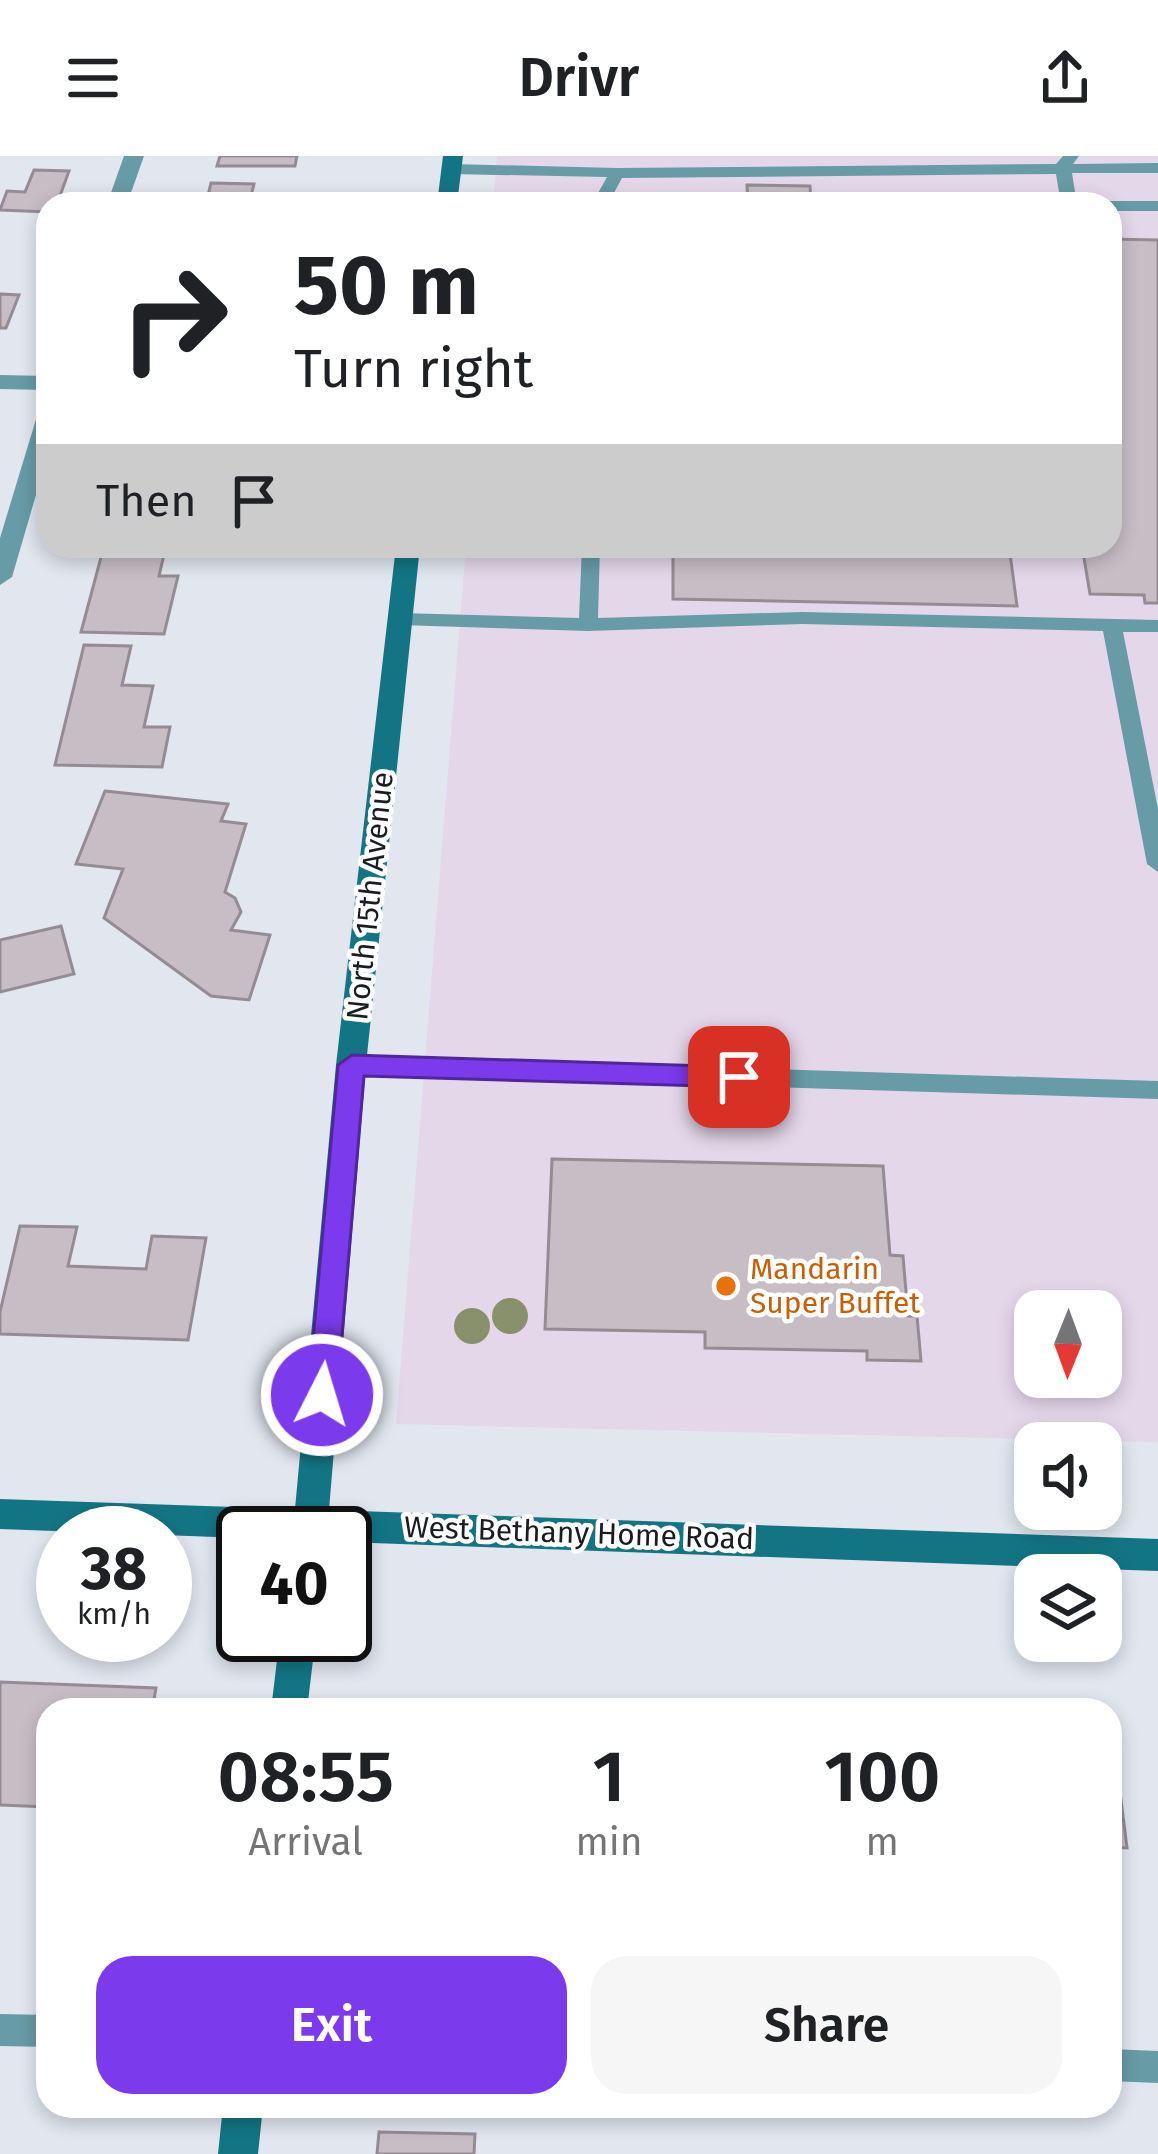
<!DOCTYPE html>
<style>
:root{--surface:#fff;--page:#f6f6f6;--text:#202124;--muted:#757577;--accent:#7c3aed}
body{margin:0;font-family:"Fira Sans",sans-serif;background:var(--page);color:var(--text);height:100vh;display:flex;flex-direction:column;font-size:45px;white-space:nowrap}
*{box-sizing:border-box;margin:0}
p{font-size:39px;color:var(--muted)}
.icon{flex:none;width:66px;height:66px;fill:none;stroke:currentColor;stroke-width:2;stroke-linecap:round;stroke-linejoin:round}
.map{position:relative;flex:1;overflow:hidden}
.drawer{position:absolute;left:36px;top:1542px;width:1086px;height:420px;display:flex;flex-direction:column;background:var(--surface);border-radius:36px;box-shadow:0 6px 18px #0003}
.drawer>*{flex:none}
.top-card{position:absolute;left:36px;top:36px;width:1086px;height:366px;border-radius:36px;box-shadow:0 6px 18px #0003;background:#fff;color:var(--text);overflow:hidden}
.needle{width:78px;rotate:181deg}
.controls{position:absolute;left:1014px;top:1134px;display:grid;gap:24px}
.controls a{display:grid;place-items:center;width:108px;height:108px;border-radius:24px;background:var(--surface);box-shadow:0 6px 18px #0003;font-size:60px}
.speed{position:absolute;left:36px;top:1350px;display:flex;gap:24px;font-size:60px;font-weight:700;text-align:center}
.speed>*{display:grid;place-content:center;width:156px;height:156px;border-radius:50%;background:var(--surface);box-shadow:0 6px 18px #0003;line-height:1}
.speed small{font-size:30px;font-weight:400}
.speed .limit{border:6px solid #111;border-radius:18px;background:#fff;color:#111}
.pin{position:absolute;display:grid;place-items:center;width:102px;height:102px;color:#fff;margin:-51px;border-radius:24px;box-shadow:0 6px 18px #0006}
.me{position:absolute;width:132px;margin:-66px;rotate:5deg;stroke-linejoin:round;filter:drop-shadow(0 0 9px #0008)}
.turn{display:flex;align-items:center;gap:42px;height:252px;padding:0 60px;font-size:54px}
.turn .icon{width:156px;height:156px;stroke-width:2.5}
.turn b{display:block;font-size:84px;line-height:102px}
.then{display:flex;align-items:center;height:114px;padding:0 60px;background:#0003;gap:24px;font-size:45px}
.eta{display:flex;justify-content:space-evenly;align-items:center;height:204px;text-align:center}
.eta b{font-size:72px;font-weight:600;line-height:84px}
.button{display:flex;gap:24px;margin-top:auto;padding:24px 60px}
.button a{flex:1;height:138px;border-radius:36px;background:var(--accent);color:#fff;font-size:48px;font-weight:600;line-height:138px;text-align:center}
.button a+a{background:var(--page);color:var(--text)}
header{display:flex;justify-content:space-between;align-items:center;height:156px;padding:0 60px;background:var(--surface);font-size:54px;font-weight:600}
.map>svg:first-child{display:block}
</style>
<header><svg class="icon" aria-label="menu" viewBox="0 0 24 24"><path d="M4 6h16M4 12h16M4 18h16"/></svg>Drivr<svg class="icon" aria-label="share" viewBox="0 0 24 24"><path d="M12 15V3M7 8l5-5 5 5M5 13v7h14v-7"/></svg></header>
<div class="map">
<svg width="1158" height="1998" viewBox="0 0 1158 1998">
<rect width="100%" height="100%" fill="#e1e6ef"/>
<path fill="#e4d7ea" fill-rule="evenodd" d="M497,0h661v1286l-762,-18 70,-878h644v-342h-617zM1035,1155h66v66h-66z"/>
<g fill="#c7bec5" stroke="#948c92" stroke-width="3">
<path d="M220,0h77l-2,10h-78z"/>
<path d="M34,14l35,1 -12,33h-9v8l-48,-2 7,-19 18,1z"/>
<path d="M211,27l43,1 -5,20h-43z"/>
<path d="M747,29l63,1 1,18h-63z"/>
<path d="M1110,83l48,1v363h-13l-1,-8 -54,-1 -8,-48h28z"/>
<path d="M0,138l19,1 -13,33h-6z"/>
<path d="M104,390h62l-7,30h19l-14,58 -83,-2z"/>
<path d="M673,390h336l8,60 -344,-7z"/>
<path d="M84,489l47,1 -9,39 31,1 -9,41h26l-8,40 -107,-2z"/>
<path d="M105,635l123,13 -7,17 25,3 -21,68 10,6 6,14 -10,18 39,5 -21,65 -38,-4 -107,-78 19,-49 -47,-5z"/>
<path d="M61,770l13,48 -74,18v-52z"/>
<path d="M552,1003l331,7 7,89 13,1 5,60h9l4,45 -54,-1v-9l-162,-3v-16l-160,-3z"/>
<path d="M20,1070l57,1 -9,39 78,3 6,-33 54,2 -18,102 -188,-6v-22z"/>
<path d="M0,1526l156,6 -4,22h-104v97l-48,-2z"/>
<path d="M1110,1596h5l12,96 -17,-1z"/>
<path d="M379,1976l96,2 -1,20h-97z"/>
</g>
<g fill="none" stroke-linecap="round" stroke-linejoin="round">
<g fill="#679ba5" fill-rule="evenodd">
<path d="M1063,0h16l-6,8 85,-1v10h-86l5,31h-16l-5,-30 -434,4 -14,26h-16l15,-27 -156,-3 -8,-5 8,-5 166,4 439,-4z"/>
<path d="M827,42l114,1 8,5h-129z"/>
<path d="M1110,45h48v10h-48v-7h-7z"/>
<path d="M582,390h18l-2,72 204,-6 356,8v12h-35l35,177v63l-11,-8 -44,-233 -301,-7 -214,7 -188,-6 -10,-6 10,-6 179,5z"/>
<path d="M351,900l807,25v18l-807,-25 -12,-9z"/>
<path d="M0,1858l48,1v32l-48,-1z"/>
<path d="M1110,1893l48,2v32l-48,-2z"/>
</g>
<g fill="#679ba5" fill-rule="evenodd">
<path d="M124,0h20l-17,48h-20z"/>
<path d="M0,219l48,1v14l-48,-1z"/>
<path d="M48,253v45l-36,123 -12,8v-47l37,-122z"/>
</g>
<g fill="#137584" fill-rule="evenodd">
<path d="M443,0h20l-6,48h-20z"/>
<path d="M396,390h24l-54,519 -37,445 829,29v32l-813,-29v-9h-102v5l-243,-9v-30l295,10 41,-444z"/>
<path d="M280,1479h36l-9,75h-36z"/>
<path d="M223,1950h40l-5,48h-40z"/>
</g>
</g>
<g fill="#88916c">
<circle cx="510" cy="1160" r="18"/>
<circle cx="472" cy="1170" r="18"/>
</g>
<path fill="#7c3aed" stroke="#51269a" stroke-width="3" d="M352,899l387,12 13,10 -13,10 -375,-11 -27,319 -4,9 -11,4 -10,-4 -4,-9 30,-330z"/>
<circle fill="#e8710a" stroke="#fff" stroke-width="4.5" cx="726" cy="1130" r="12"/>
<g text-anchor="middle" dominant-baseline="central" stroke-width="9" stroke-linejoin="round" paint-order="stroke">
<g font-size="30" fill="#1a1c1f" stroke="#fff">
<text transform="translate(370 740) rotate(-84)">North 15th Avenue</text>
<text transform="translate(579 1377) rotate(2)">West Bethany Home Road</text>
</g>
<g font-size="30" fill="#c56008" stroke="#fff" text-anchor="start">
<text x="750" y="1113">Mandarin<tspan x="750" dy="34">Super Buffet</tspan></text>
</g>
</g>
</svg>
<div class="controls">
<a><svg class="needle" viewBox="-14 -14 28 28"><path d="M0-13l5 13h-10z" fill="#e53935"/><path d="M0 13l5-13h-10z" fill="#757577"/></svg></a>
<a><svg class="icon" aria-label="sound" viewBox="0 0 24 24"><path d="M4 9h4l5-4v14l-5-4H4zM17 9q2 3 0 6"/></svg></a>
<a><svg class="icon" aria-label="layers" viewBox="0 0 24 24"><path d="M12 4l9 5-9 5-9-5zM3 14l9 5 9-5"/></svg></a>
</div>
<div class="speed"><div>38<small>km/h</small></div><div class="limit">40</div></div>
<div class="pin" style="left:739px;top:921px;background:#d93025"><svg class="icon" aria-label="arrive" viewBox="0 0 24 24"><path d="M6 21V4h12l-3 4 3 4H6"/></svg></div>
<svg class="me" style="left:322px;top:1239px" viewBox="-20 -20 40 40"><circle r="17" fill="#7c3aed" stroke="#fff" stroke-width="3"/><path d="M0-11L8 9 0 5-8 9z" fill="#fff"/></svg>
<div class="top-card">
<div class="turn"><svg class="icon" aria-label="right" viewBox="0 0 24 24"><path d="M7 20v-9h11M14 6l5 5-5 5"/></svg><div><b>50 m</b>Turn right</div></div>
<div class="then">Then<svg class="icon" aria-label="arrive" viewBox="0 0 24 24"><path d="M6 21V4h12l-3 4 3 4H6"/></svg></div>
</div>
<section class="drawer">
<div class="eta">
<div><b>08:55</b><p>Arrival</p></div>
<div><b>1</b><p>min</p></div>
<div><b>100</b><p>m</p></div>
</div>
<div class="button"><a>Exit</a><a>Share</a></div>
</section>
</div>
